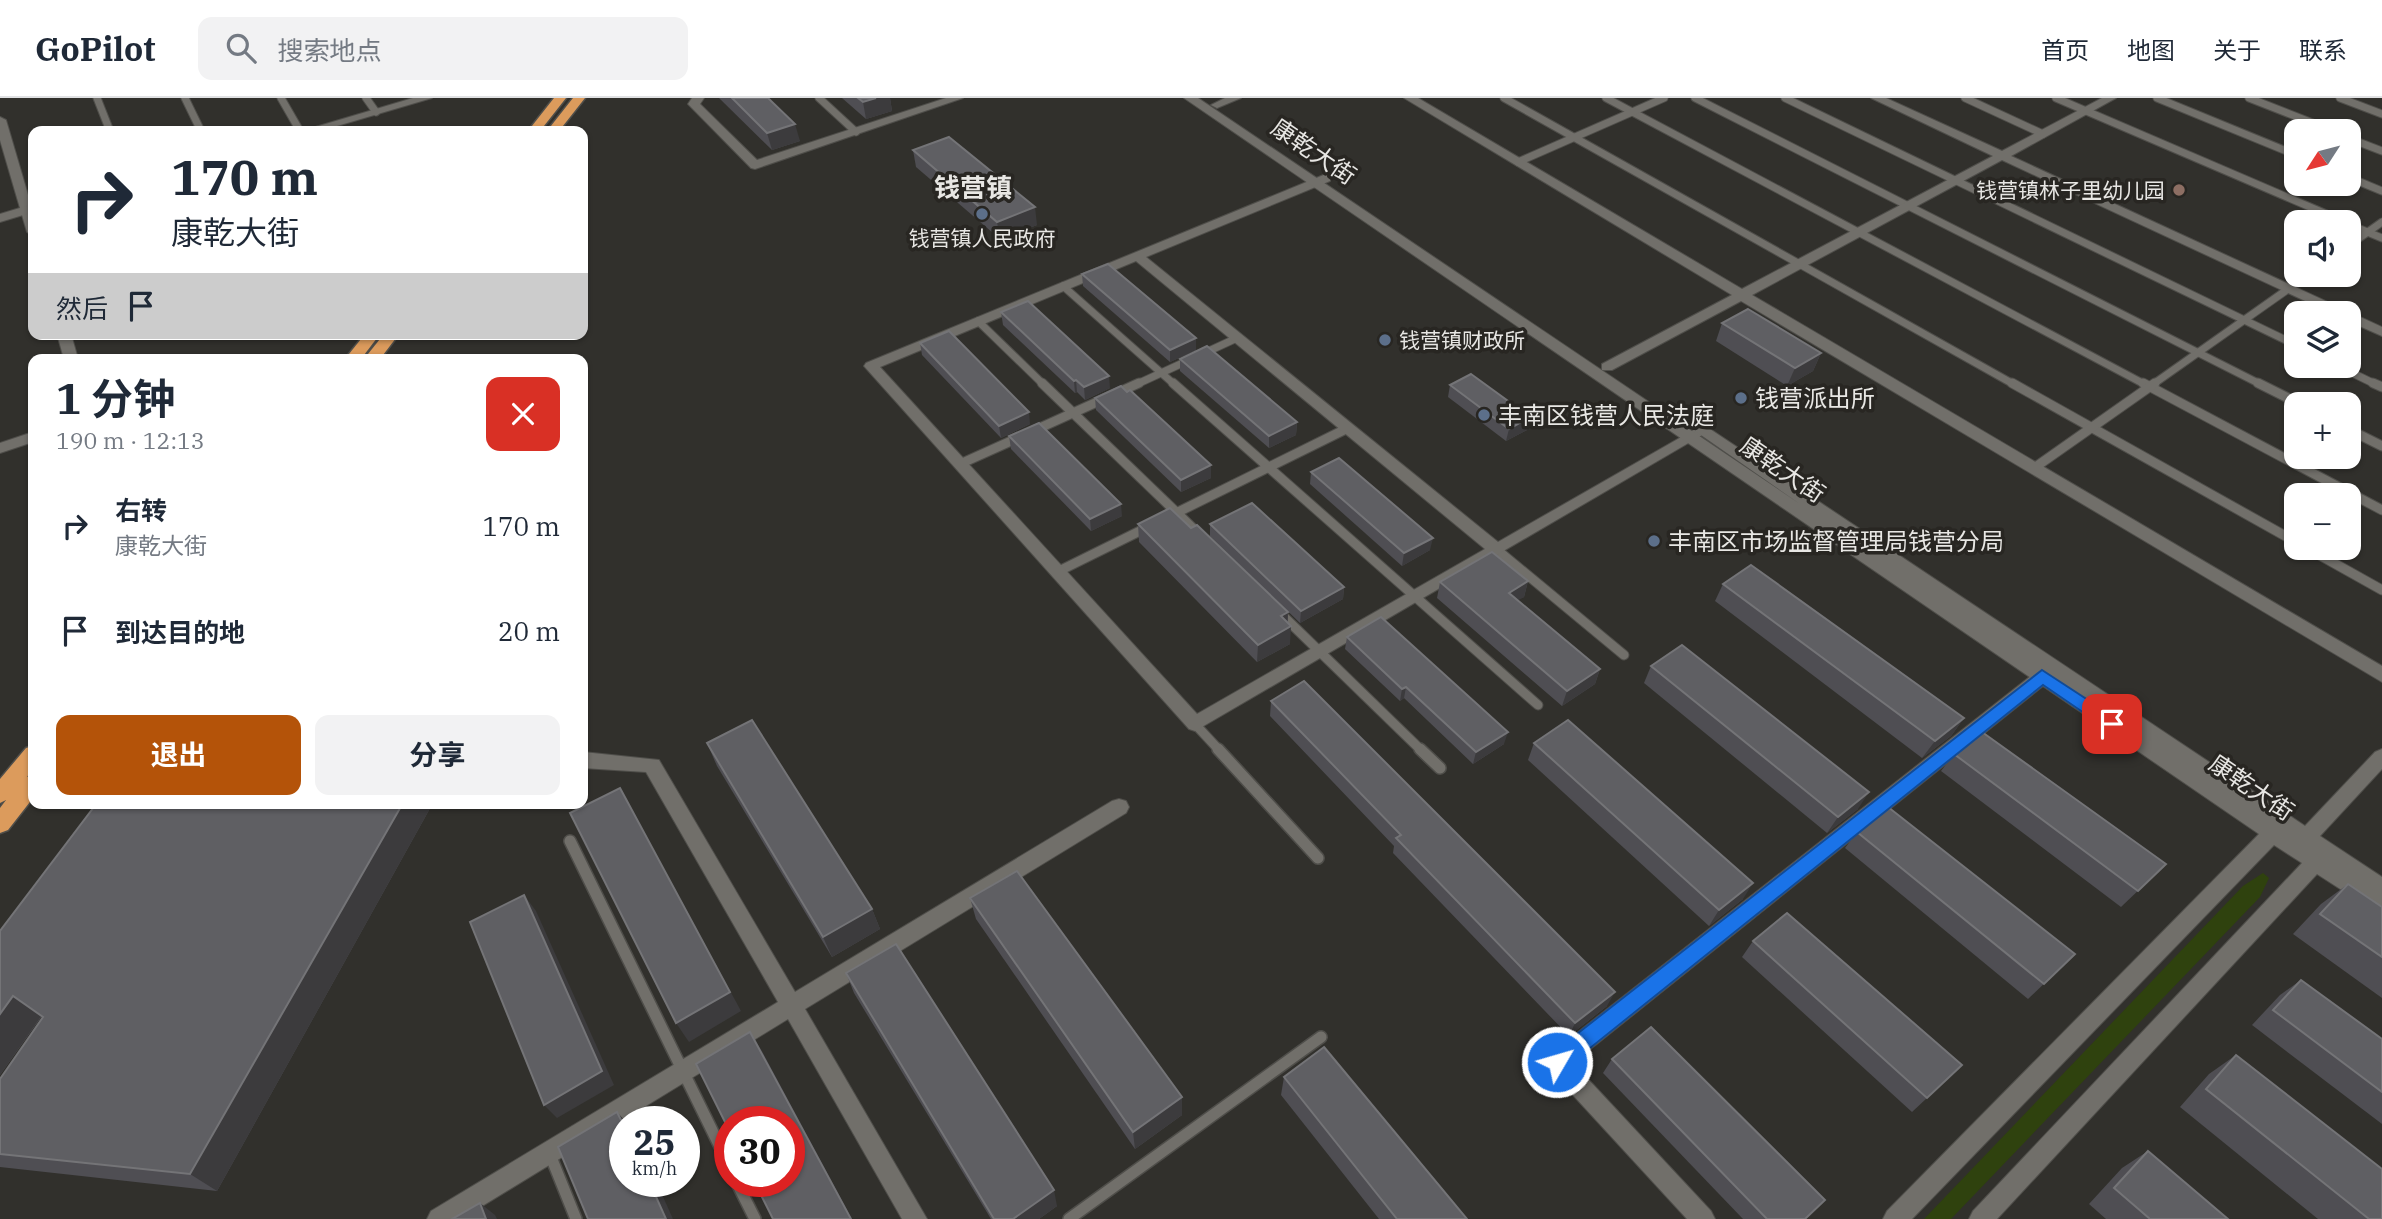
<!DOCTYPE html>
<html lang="zh">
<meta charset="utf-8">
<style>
:root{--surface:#fff;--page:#f2f2f3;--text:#1f2937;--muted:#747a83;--line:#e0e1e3;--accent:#b45309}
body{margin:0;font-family:"IBM Plex Serif","Noto Sans SC",serif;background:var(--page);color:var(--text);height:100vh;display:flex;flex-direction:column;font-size:26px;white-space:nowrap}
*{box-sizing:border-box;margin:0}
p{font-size:23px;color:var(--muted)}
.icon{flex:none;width:38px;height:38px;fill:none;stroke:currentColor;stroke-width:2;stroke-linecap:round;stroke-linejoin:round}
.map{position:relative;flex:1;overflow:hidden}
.details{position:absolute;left:28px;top:256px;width:560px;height:455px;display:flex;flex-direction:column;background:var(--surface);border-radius:14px;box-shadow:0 2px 5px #0004}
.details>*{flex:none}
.banner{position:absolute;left:28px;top:28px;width:560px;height:214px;border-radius:14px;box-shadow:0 2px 5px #0004;background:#fff;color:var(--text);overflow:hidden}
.needle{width:46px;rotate:234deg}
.fabs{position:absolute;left:2284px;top:21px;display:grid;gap:14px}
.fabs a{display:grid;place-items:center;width:77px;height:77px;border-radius:14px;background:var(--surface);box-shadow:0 2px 5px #0004;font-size:35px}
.speed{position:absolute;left:609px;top:1008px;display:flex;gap:14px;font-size:35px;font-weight:700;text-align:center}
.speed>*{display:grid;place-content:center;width:91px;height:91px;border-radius:50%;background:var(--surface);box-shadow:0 2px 5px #0004;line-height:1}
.speed small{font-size:18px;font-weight:400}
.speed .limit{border:10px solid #d22;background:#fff;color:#111}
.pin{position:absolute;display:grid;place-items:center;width:60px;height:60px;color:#fff;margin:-30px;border-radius:14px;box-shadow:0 4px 10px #0006}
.me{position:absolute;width:77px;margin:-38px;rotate:52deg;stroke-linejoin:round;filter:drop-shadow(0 0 5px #0008)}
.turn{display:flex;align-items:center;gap:24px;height:147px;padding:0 28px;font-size:32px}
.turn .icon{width:91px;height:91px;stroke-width:2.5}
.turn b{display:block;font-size:49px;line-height:60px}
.then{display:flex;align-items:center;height:66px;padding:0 28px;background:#0003;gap:14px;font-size:26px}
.round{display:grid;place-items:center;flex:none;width:74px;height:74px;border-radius:14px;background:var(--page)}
.overview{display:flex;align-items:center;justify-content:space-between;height:119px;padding:0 28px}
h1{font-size:42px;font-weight:700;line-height:52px}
.button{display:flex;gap:14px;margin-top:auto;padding:14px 28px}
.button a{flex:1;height:80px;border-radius:14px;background:var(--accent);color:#fff;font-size:28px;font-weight:700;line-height:80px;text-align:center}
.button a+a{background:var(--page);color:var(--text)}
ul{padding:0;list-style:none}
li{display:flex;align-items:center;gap:21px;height:105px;padding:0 28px}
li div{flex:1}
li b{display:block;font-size:26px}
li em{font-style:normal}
header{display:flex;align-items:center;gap:42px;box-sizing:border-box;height:98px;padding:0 35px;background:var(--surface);border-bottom:2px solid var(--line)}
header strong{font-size:33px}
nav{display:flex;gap:38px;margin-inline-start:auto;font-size:24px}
.search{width:490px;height:63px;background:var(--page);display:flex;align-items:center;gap:18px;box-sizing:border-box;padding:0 24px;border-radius:14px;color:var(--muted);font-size:26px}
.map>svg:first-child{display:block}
</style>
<header>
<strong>GoPilot</strong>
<div class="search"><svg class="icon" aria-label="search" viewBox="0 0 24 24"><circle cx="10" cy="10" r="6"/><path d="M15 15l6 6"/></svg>搜索地点</div>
<nav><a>首页</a><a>地图</a><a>关于</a><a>联系</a></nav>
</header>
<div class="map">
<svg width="2382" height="1121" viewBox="0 0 2382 1121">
<rect width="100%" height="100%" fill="#31302c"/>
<path fill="#2f420e" d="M2263,775l6,5 -9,19 -309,322h-27l319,-333z"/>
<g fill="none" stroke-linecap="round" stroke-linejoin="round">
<defs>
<g id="service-far2">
<path d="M97,0l13,33"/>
<path d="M185,0l16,33"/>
<path d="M281,0l19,33"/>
<path d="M366,0l10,14"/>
<path d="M819,0l37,34"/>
<path d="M1504,0l511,287"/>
<path d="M1606,0l540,287"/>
<path d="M1695,0l567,287"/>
<path d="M1785,0l511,247"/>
<path d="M1965,0l78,36"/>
<path d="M2056,0l289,124"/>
<path d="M2157,0l139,57"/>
<path d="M2249,0l84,33"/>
<path d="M2340,0l42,16"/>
<path d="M2348,40l34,13"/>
<path d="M1518,64l146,-64"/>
<path d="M2348,79l34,14"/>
<path d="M2348,126l34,14"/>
<path d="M2348,148l34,-24"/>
<path d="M1063,188l112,99"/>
<path d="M978,223l66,64"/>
<path d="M2338,268l39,19"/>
<path d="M1135,287l102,-47"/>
<path d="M2152,287l156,-110"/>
</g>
<g id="service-far1">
<path d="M1042,285l159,153"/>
<path d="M1173,285l365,322"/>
<path d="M2012,285l284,159"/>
<path d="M2143,285l239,127"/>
<path d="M2258,285l42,21"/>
<path d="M2373,285l9,4"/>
<path d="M2348,331l34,17"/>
<path d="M1033,333l106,-48"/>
<path d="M960,366l60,-27"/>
<path d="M2034,370l121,-85"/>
<path d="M1174,416l174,-86"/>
<path d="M2307,450l75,42"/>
<path d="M1496,451l128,106"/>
<path d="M1057,474l91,-45"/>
<path d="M1279,514l143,139"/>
<path d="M1195,626l25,27"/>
</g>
<g id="service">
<path d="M1218,651l100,109"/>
<path d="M1420,651l20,19"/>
<path d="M570,743l160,326"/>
<path d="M549,1054l27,67"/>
<path d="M736,1083l19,38"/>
<path d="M1069,1121l252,-182"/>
</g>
<g id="minor">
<path d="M692,0h12l-4,6 57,56 189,-62h17l-208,71 -4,-1 -61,-62 -2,-2z"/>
<path d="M1225,0h16l-24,10 -6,-3z"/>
<path d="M1404,0h14l324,191 251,-133 -122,-58h15l116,53 100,-53h14l-105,58 371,171v9l-34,-15v-8h-17l-329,-153 -250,135 630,371v16l-641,-381 -129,69h-10v-6l130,-69z"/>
<path d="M0,19l6,3 27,92v24l-6,-4 -27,-92z"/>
<path d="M1326,76l4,1v6l-184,76 352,285 199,-114h10l2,3 -514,300 -6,-2 -325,-363 2,-3zM1136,163l349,288 -288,165 -317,-347z"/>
<path d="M57,236h14l7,25h-14z"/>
<path d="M33,334v10l-33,11v-10z"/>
<path d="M2042,572l6,2 3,5 -3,5 -475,381 138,148 4,8h-28l-138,-150 -3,-7 3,-7 487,-383z"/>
<path d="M583,654l76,8 136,232 317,-191 7,-2 7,2 3,6 -3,6 -321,196 122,210h-25l-114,-200 -327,200h-34l4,-8 347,-209 -132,-230 -63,-4z"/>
</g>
<g id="tertiary">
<path d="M413,0h19l-112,33h-18z"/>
<path d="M1184,0h14l602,406 -132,-92 2,-3h10l625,417 70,-74 7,-3v20l-62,67 62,41v39l-65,-42 -320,345h-28l4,-8 329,-348 -28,-18 -362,374h-29l4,-8 372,-377z"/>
<path d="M33,106v8l-33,10v-8z"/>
</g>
<g id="trunk">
<path d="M554,0h12l-26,33h-12z"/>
<path d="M573,0h12l-26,33h-12z"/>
<path d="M365,236h15l-19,25h-16z"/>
<path d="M384,236h15l-19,25h-16z"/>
<path d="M33,648v22l-6,9 6,-2v23l-25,32 -8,3v-25l6,-8 -6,3v-24l26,-31z"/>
</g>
</defs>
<use href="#service-far2" stroke="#4f4e4a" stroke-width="9"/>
<use href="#service-far1" stroke="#4f4e4a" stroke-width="11"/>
<use href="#service" stroke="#4f4e4a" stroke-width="14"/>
<use href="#minor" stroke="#4f4e4a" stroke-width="2"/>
<use href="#tertiary" stroke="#4f4e4a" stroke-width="2"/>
<use href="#trunk" stroke="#4f4e4a" stroke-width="3"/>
<use href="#service-far2" stroke="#716f6a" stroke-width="7"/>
<use href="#service-far1" stroke="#716f6a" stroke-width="9"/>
<use href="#service" stroke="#716f6a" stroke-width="11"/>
<use href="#minor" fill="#716f6a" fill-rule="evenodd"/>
<use href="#tertiary" fill="#716f6a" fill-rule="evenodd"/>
<use href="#trunk" fill="#dc9b5c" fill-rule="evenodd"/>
</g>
<g fill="#4f4e53">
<path d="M719,0h49l32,43 -28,9z"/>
<path d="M842,0h48l2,13 -26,8z"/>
<path d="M913,52l124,75 -37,14 -84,-72z"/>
<path d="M1082,176l114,76 -26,12 -87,-76z"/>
<path d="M1001,214l109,76 -25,12 -8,-8 -2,1 -72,-68z"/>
<path d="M1722,225l99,30 -8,18 -26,15 -71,-45z"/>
<path d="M920,245l110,81 -29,14 -79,-83z"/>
<path d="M1180,261l117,63 -1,13 -27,13 -89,-77z"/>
<path d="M1450,287l80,32 -3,13 -21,11 -58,-44z"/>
<path d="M1095,300l116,80 -30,14 -85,-82z"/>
<path d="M1009,338l113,80 -31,15 -80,-82z"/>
<path d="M1311,374l119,78 -28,16 -92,-82z"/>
<path d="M1138,426l53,4 97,84v10l2,22 -33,18 -118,-120z"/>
<path d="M1210,426l134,63 -1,12 -43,24 -90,-87z"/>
<path d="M1528,483l-4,16 -7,3 83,69 -5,15 -33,22 -125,-108 3,-16z"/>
<path d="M1723,486l241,134 -13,18 -29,22 -207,-157z"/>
<path d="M1347,539l157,107 -31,20 -69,-66 -4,3 -55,-52z"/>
<path d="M1651,568l207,143 -31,24 -183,-150z"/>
<path d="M1271,603l336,305 -38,30 -176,-183 1,-7 -124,-130z"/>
<path d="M707,645l165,166 8,20 -48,28 -115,-191z"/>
<path d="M1534,645l209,156 -34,27 -181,-166z"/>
<path d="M1954,656l212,110 -45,43 -180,-136z"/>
<path d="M97,705h336l-216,388 -217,-24v-88l43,-62 -1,-1 -42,59v-144z"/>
<path d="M1857,734l218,122 -47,45 -183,-151z"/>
<path d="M2348,786l34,23v91l-89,-64 28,-30z"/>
<path d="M970,800l212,217 -47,34 -159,-230z"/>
<path d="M1753,843l174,157 -15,14 -170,-155z"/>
<path d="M846,875l211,233 -18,13h-48l-137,-226z"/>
<path d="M2301,882l81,59v85l-130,-99 28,-30z"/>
<path d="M2236,957l146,164h-64l-138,-112 29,-33z"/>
<path d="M1612,961l193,160h-62l-140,-146z"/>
<path d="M1284,979l183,142h-88l-98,-124z"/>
<path d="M2148,1053l80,68h-122l-17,-15 33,-36z"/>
</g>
<g fill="#3c3b3d">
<path d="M876,0h14l2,13 -26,8 -3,-17z"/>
<path d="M795,26l5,17 -28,9 -5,-17z"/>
<path d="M1035,109l2,18 -37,14 -3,-17z"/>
<path d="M1196,240v12l-26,12v-12z"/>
<path d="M1821,255l-8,18 -26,15 8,-18z"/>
<path d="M1109,278l1,12 -25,12 -1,-13z"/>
<path d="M1076,282l1,12 -2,1 -1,-12z"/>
<path d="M1029,314l1,12 -29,14 -2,-12z"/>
<path d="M1530,319l-3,13 -21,11 3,-12z"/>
<path d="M1297,324l-1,13 -27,13v-12z"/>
<path d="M1211,367v13l-30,14v-12z"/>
<path d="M1121,406l1,12 -31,15 -1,-12z"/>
<path d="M1433,440l-3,12 -28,16 2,-13z"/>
<path d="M1528,483l-4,16 -20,11 5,-15z"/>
<path d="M1344,489l-1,12 -43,24 1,-12z"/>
<path d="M1288,514l-1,16 4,-2 -1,18 -33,18 1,-17 23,-29z"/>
<path d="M1600,571l-5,15 -33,22 5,-15z"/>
<path d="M1406,589l-2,11 -4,3 2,-12z"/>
<path d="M1964,620l-13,18 -29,22 13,-17z"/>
<path d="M1508,634l-4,12 -31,20 3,-12z"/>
<path d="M620,690l121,223 -52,31 -13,-19z"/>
<path d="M1869,694l-11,17 -31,24 11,-16z"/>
<path d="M403,705h30l-216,388 -27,-17z"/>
<path d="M1753,785l-10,16 -34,27 10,-16z"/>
<path d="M524,797l12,16 78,174 -57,33 -13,-13z"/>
<path d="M872,811l8,20 -48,28 -9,-20z"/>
<path d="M1615,894l-8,14 -38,30 6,-13z"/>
<path d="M13,898l29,19 -42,60v-61z"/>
<path d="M750,934l12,19 90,168h-1z"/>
<path d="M1182,999v18l-47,34 -2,-17z"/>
<path d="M617,1014l9,10h-1v6z"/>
<path d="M649,1083h7l17,38h-7z"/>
<path d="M1054,1092l3,16 -18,13h-26z"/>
<path d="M480,1105l15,12 2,4h-11z"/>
</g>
<g fill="#5f5f63" stroke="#747477" stroke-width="2">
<path d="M732,0h36l27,26 -28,9z"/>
<path d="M858,0h18l-13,4z"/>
<path d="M949,39l86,70 -38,15 -84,-72z"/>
<path d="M1108,166l88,74 -26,12 -88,-76z"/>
<path d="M1028,203l81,75 -25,11 -8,-7 -2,1 -73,-69z"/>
<path d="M1748,211l73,44 -26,15 -73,-45z"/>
<path d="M949,233l80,81 -30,14 -79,-83z"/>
<path d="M1207,248l90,76 -28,14 -89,-77z"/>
<path d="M1471,276l59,43 -21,12 -59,-44z"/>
<path d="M1121,288l6,6 3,-2 81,75 -30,15 -86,-82z"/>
<path d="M1039,325l82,81 -31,15 -81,-83z"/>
<path d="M1339,360l94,80 -29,15 -93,-81z"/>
<path d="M1252,405l92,84 -43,24 -91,-87z"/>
<path d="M1170,410l21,20 6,-3 91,87 -7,4 10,10 -33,19 -120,-121z"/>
<path d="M1492,454l36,29 -19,12 91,76 -33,22 -127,-109z"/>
<path d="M1751,467l213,153 -29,23 -212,-157z"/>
<path d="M1381,519l127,115 -32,20 -70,-65 -4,2 -55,-52z"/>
<path d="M1682,547l187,147 -31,25 -187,-151z"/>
<path d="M1304,583l311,311 -40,31 -179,-185 5,-3 -130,-134z"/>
<path d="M752,622l120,189 -49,28 -116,-194z"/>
<path d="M1568,622l185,163 -34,27 -185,-167z"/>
<path d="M1982,634l184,132 -28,27 -184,-137z"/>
<path d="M620,690l110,204 -54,31 -106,-210z"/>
<path d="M97,705h306l-213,371 -190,-20v-75l43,-62 -30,-21 -13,18v-83z"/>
<path d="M1888,709l187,147 -31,30 -187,-152z"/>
<path d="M1017,773l165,226 -49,35 -163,-234z"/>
<path d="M2348,786l34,23v50l-62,-43z"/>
<path d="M524,797l78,176 -58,34 -74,-183z"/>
<path d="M1787,815l175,152 -35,33 -174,-157z"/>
<path d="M896,846l158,246 -41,29h-19l-148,-246z"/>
<path d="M2301,882l81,59v53l-109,-82z"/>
<path d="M1651,929l174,173 -20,19h-38l-155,-160z"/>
<path d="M750,934l101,187h-78l-19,-38h35v-59h-59v10l-34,-68z"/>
<path d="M1324,949l143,172h-70l-113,-142z"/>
<path d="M2236,957l146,114v50h-13l-163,-130z"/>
<path d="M617,1014l8,16v53h24l17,38h-78l-30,-72z"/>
<path d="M2148,1053l80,68h-78l-36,-31z"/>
<path d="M480,1105l6,16h-34z"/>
</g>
<path fill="#1a73e8" stroke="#114b97" stroke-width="2" d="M2042,572l75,49 3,5 -3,4h-11l-63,-43 -479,384 -7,3 -7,-3 -3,-7 3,-7z"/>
<circle fill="#8d6e63" stroke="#282622" stroke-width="2.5" cx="2179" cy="92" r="7"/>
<g fill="#5c6f8a" stroke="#282622" stroke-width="2.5">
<circle cx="982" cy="116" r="7"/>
<circle cx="1385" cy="242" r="7"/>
<circle cx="1741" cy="300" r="7"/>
<circle cx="1484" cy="317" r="7"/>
<circle cx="1654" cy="443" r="7"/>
</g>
<g text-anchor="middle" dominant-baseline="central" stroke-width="7" stroke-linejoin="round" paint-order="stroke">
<g font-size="21" fill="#e8e7e4" stroke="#282622" text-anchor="end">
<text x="2165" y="92">钱营镇林子里幼儿园</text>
<text x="982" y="140" text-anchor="middle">钱营镇人民政府</text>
<text x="1399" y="242" text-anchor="start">钱营镇财政所</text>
</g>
<g font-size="24" fill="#e8e7e4" stroke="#282622">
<text transform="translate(1314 53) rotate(34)">康乾大街</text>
<text transform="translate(1783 371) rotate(34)">康乾大街</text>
<text transform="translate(2252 689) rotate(34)">康乾大街</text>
</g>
<g font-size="24" fill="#e8e7e4" stroke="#282622" text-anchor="start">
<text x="1755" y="300">钱营派出所</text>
<text x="1498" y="317">丰南区钱营人民法庭</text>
<text x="1668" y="443">丰南区市场监督管理局钱营分局</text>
</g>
<g font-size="26" font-weight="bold" fill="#e8e7e4" stroke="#282622">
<text x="973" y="89">钱营镇</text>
</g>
</g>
</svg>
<div class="fabs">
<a><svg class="needle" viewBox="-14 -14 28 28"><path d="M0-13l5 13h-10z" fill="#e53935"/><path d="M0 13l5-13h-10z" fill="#747a83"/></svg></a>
<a><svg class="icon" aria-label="sound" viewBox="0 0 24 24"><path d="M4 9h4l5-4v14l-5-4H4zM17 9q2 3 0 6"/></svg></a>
<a><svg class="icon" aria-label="layers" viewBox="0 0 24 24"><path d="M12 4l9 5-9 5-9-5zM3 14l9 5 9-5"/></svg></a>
<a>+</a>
<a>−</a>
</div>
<div class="speed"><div>25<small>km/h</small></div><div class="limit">30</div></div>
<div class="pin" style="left:2112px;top:626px;background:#d93025"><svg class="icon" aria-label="arrive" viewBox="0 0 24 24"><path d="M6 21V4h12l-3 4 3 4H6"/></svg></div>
<svg class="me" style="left:1557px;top:964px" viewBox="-20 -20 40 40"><circle r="17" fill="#1a73e8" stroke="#fff" stroke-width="3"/><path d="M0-11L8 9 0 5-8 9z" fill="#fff"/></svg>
<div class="banner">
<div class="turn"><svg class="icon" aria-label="right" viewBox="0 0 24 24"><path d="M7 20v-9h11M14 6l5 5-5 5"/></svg><div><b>170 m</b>康乾大街</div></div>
<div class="then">然后<svg class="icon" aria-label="arrive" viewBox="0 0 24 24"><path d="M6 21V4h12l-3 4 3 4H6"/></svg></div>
</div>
<section class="details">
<div class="overview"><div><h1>1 分钟</h1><p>190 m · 12:13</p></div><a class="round" style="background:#d93025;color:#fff"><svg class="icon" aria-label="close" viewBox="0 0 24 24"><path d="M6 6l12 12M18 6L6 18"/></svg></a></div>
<ul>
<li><svg class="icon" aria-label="right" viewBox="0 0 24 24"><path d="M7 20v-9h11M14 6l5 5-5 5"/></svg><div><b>右转</b><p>康乾大街</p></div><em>170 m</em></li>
<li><svg class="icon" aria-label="arrive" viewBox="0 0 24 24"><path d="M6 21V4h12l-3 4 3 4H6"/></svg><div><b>到达目的地</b></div><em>20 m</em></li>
</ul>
<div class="button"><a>退出</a><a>分享</a></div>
</section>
</div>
